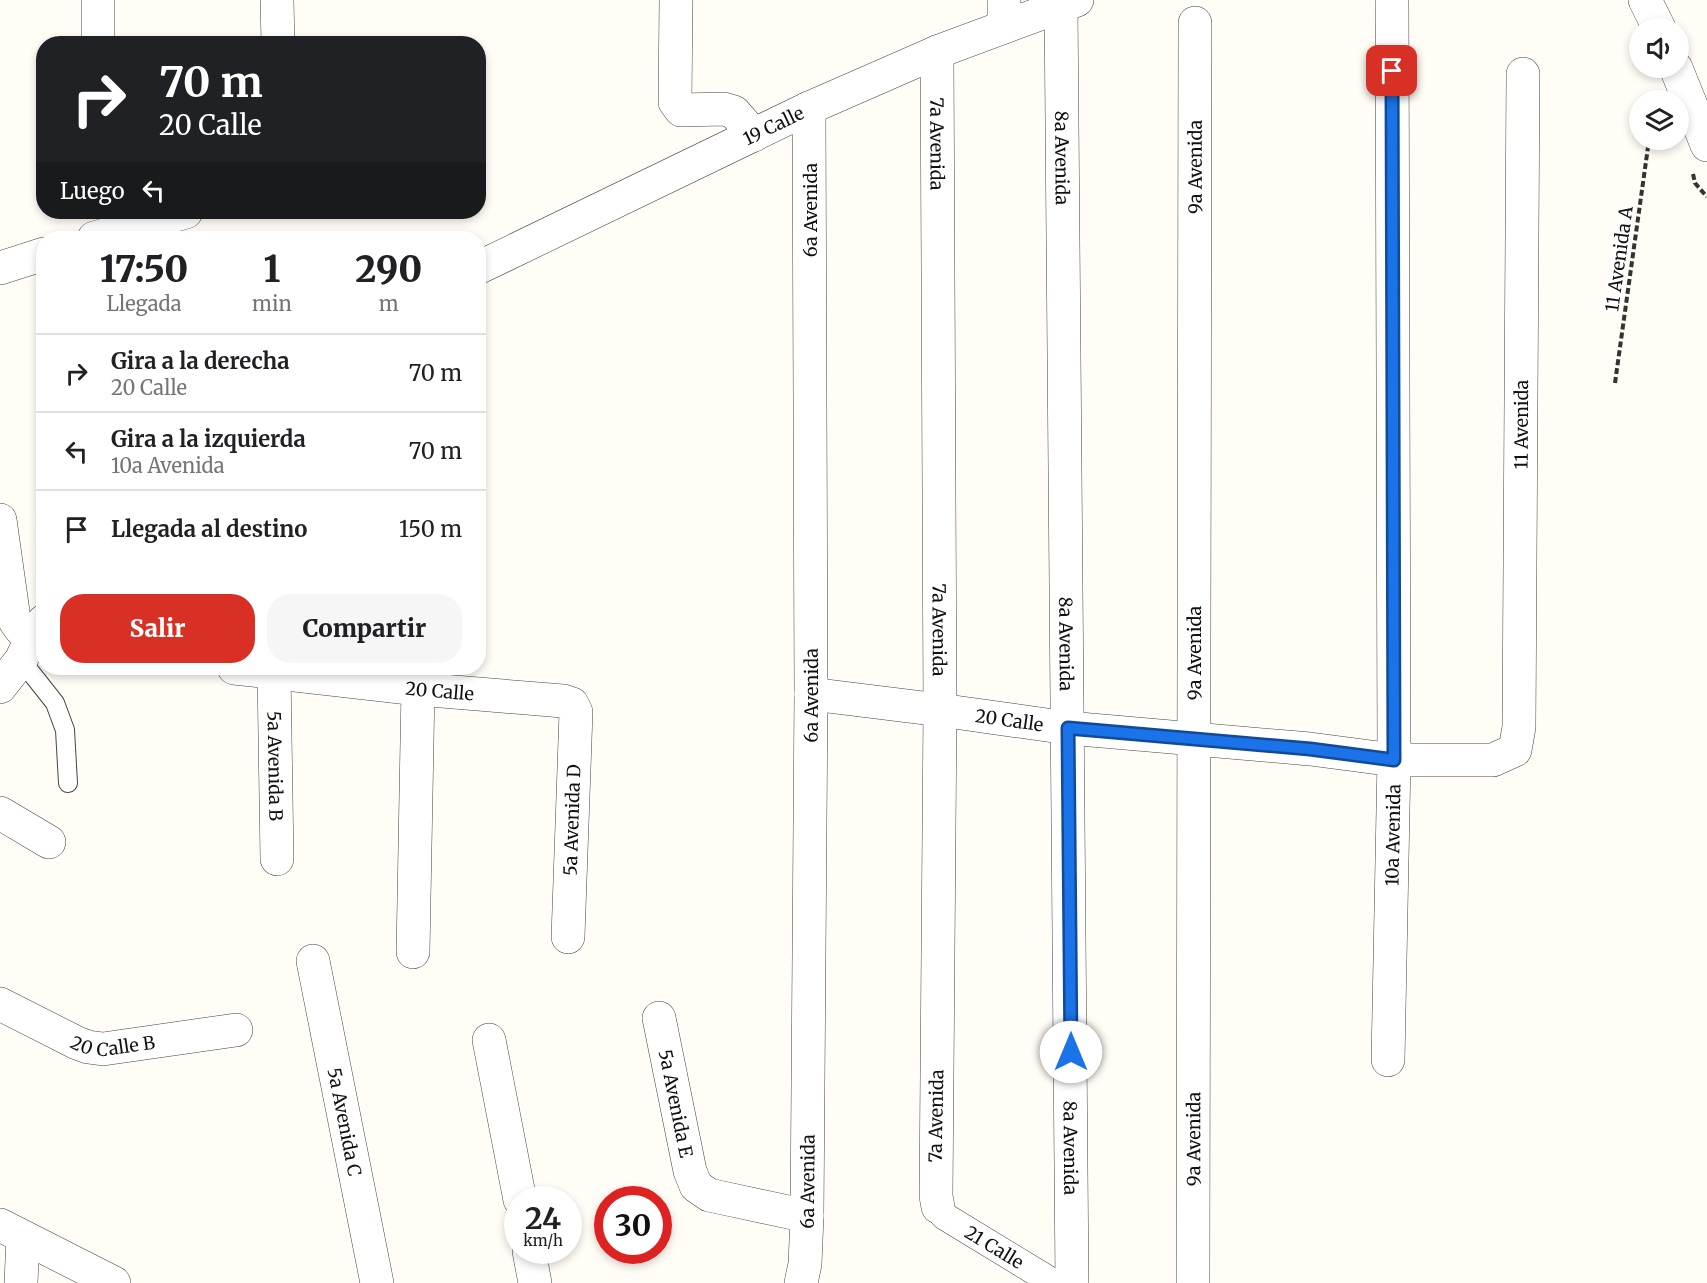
<!DOCTYPE html>
<html lang="es">
<style>
:root{--surface:#fff;--page:#f6f6f6;--text:#202124;--muted:#757577;--line:#e0e0e0;--accent:#d93025}
body{margin:0;font-family:Merriweather,serif;background:var(--page);color:var(--text);height:100vh;display:flex;flex-direction:column;font-size:22px;white-space:nowrap}
*{box-sizing:border-box;margin:0}
p{font-size:20px;color:var(--muted)}
.icon{flex:none;width:33px;height:33px;fill:none;stroke:currentColor;stroke-width:2;stroke-linecap:round;stroke-linejoin:round}
.map{position:relative;flex:1;overflow:hidden}
.panel{position:absolute;left:36px;top:231px;width:450px;height:444px;display:flex;flex-direction:column;background:var(--surface);border-radius:24px;box-shadow:0 3px 9px #0003}
.panel>*{flex:none}
.top-card{position:absolute;left:36px;top:36px;width:450px;height:183px;border-radius:24px;box-shadow:0 3px 9px #0003;background:#202124;color:#fff;overflow:hidden}
.fabs{position:absolute;left:1629px;top:18px;display:grid;gap:12px}
.fabs a{display:grid;place-items:center;width:60px;height:60px;border-radius:50%;background:var(--surface);box-shadow:0 3px 9px #0003;font-size:30px}
.speed{position:absolute;left:504px;top:1186px;display:flex;gap:12px;font-size:30px;font-weight:700;text-align:center}
.speed>*{display:grid;place-content:center;width:78px;height:78px;border-radius:50%;background:var(--surface);box-shadow:0 3px 9px #0003;line-height:1}
.speed small{font-size:15px;font-weight:400}
.speed .limit{border:9px solid #d22;background:#fff;color:#111}
.pin{position:absolute;display:grid;place-items:center;width:51px;height:51px;color:#fff;margin:-26px;border-radius:12px;box-shadow:0 3px 9px #0006}
.me{position:absolute;width:66px;margin:-33px;rotate:0deg;stroke-linejoin:round;filter:drop-shadow(0 0 4px #0008)}
.turn{display:flex;align-items:center;gap:21px;height:126px;padding:0 24px;font-size:27px}
.turn .icon{width:78px;height:78px;stroke-width:2.5}
.turn b{display:block;font-size:42px;line-height:51px}
.then{display:flex;align-items:center;height:57px;padding:0 24px;background:#0003;gap:12px;font-size:22px}
.eta{display:flex;justify-content:space-evenly;align-items:center;height:102px;text-align:center}
.eta b{font-size:36px;font-weight:800;line-height:42px}
.button{display:flex;gap:12px;margin-top:auto;padding:12px 24px}
.button a{flex:1;height:69px;border-radius:24px;background:var(--accent);color:#fff;font-size:24px;font-weight:800;line-height:69px;text-align:center}
.button a+a{background:var(--page);color:var(--text)}
ul{padding:0;list-style:none}
li{display:flex;align-items:center;gap:18px;height:78px;padding:0 24px;border-top:2px solid var(--line)}
li div{flex:1}
li b{display:block;font-size:22px}
li em{font-style:normal}
.map>svg:first-child{display:block}
</style>
<div class="map">
<svg width="1707" height="1283" viewBox="0 0 1707 1283">
<rect width="100%" height="100%" fill="#fffdf5"/>
<g fill="none" stroke-linecap="round" stroke-linejoin="round">
<defs>
<path id="service" d="M21,660l34,43 10,27 3,53"/>
<g id="pedestrian">
<path id="s1" d="M938,1207l6,9 110,67"/>
</g>
<g id="minor">
<path d="M98,0v44"/>
<path d="M277,0l1,44"/>
<path d="M676,0l-1,102 6,8 43,-1 10,3 20,23"/>
<path id="s2" d="M1061,5l11,1278"/>
<path d="M1004,27v-27"/>
<path id="s3" d="M937,52l3,658 -4,486 2,11"/>
<path d="M94,238l92,-26"/>
<path d="M0,268l44,-14"/>
<path d="M0,520l14,99c7,13 15,20 30,22"/>
<path id="s4" d="M234,668l184,21 145,12 9,3 4,8 -8,225"/>
<path id="s5" d="M274,673l3,186"/>
<path id="s6" d="M811,694l129,16 128,18 242,21 84,11h99l22,-10 4,-23 4,-653"/>
<path d="M0,813l49,29"/>
<path d="M413,952l5,-263"/>
<path id="s7" d="M313,961l64,322"/>
<path id="s8" d="M0,1004l77,39 11,4 15,2 133,-19"/>
<path id="s9" d="M659,1018l31,153 6,15 13,9 98,21"/>
<path d="M489,1040l31,160"/>
<path id="s10" d="M1388,1060l6,-300 -2,-760"/>
<path d="M529,1251l6,32"/>
<path d="M21,1283l2,-45"/>
<path id="s11" d="M801,1283l4,-19 2,-48 4,-522 -2,-586"/>
<path id="s12" d="M1193,1283l2,-1260"/>
</g>
<g id="tertiary">
<path d="M1645,0l14,28"/>
<path d="M1676,68l31,77"/>
<path id="s13" d="M478,268l331,-160 128,-56 140,-52"/>
<path d="M0,687l21,-27 10,-21 13,-18"/>
<path d="M0,1225l114,58"/>
</g>
</defs>
<use href="#service" stroke="#444" stroke-width="20"/>
<use href="#pedestrian" stroke="#444" stroke-width="28"/>
<use href="#minor" stroke="#444" stroke-width="34"/>
<use href="#tertiary" stroke="#444" stroke-width="34"/>
<g stroke="#333" stroke-width="4" stroke-dasharray="6 3" stroke-linecap="butt">
<path d="M1693,174l2,9 12,14"/>
<path d="M1615,383l34,-243"/>
</g>
<use href="#service" stroke="#fff" stroke-width="18"/>
<use href="#pedestrian" stroke="#fff" stroke-width="27"/>
<use href="#minor" stroke="#fff" stroke-width="33"/>
<use href="#tertiary" stroke="#fff" stroke-width="33"/>
</g>
<g fill="none" stroke-linecap="round" stroke-linejoin="round">
<defs>
<path id="route" d="M1071,1052l-3,-324 242,21 84,11 -2,-689"/>
</defs>
<use href="#route" stroke="#114b97" stroke-width="15"/>
<use href="#route" stroke="#1a73e8" stroke-width="10"/>
</g>
<g text-anchor="middle" dominant-baseline="central" stroke-width="6" stroke-linejoin="round" paint-order="stroke">
<g font-size="18" fill="#111" stroke="#fff">
<text stroke="none"><textPath href="#s13" startOffset="328">19 Calle</textPath></text>
<text stroke="none"><textPath href="#s3" startOffset="92">7a Avenida</textPath></text>
<text stroke="none"><textPath href="#s2" startOffset="153">8a Avenida</textPath></text>
<text stroke="none"><textPath href="#s12" startOffset="1116">9a Avenida</textPath></text>
<text transform="translate(810 210) rotate(-90)">6a Avenida</text>
<text transform="translate(1619 259) rotate(-82)">11 Avenida A</text>
<text stroke="none"><textPath href="#s6" startOffset="1036">11 Avenida</textPath></text>
<text stroke="none"><textPath href="#s3" startOffset="578">7a Avenida</textPath></text>
<text stroke="none"><textPath href="#s2" startOffset="639">8a Avenida</textPath></text>
<text stroke="none"><textPath href="#s12" startOffset="630">9a Avenida</textPath></text>
<text stroke="none"><textPath href="#s4" startOffset="207">20 Calle</textPath></text>
<text stroke="none"><textPath href="#s11" startOffset="588">6a Avenida</textPath></text>
<text stroke="none"><textPath href="#s6" startOffset="200">20 Calle</textPath></text>
<text stroke="none"><textPath href="#s5" startOffset="93">5a Avenida B</textPath></text>
<text transform="translate(572 820) rotate(-88)">5a Avenida D</text>
<text stroke="none"><textPath href="#s10" startOffset="225">10a Avenida</textPath></text>
<text stroke="none"><textPath href="#s8" startOffset="123">20 Calle B</textPath></text>
<text stroke="none"><textPath href="#s9" startOffset="87">5a Avenida E</textPath></text>
<text transform="translate(936 1116) rotate(-89)">7a Avenida</text>
<text stroke="none"><textPath href="#s7" startOffset="164">5a Avenida C</textPath></text>
<text stroke="none"><textPath href="#s12" startOffset="144">9a Avenida</textPath></text>
<text stroke="none"><textPath href="#s2" startOffset="1143">8a Avenida</textPath></text>
<text stroke="none"><textPath href="#s11" startOffset="102">6a Avenida</textPath></text>
<text stroke="none"><textPath href="#s1" startOffset="70">21 Calle</textPath></text>
</g>
</g>
</svg>
<div class="fabs">
<a><svg class="icon" aria-label="sound" viewBox="0 0 24 24"><path d="M4 9h4l5-4v14l-5-4H4zM17 9q2 3 0 6"/></svg></a>
<a><svg class="icon" aria-label="layers" viewBox="0 0 24 24"><path d="M12 4l9 5-9 5-9-5zM3 14l9 5 9-5"/></svg></a>
</div>
<div class="speed"><div>24<small>km/h</small></div><div class="limit">30</div></div>
<div class="pin" style="left:1392px;top:71px;background:#d93025"><svg class="icon" aria-label="arrive" viewBox="0 0 24 24"><path d="M6 21V4h12l-3 4 3 4H6"/></svg></div>
<svg class="me" style="left:1071px;top:1052px" viewBox="-20 -20 40 40"><circle r="19" fill="#fff"/><path d="M0-13L10 11 0 6-10 11z" fill="#1a73e8"/></svg>
<div class="top-card">
<div class="turn"><svg class="icon" aria-label="right" viewBox="0 0 24 24"><path d="M7 20v-9h11M14 6l5 5-5 5"/></svg><div><b>70 m</b>20 Calle</div></div>
<div class="then">Luego<svg class="icon" aria-label="left" viewBox="0 0 24 24"><path d="M17 20v-9H6M10 6l-5 5 5 5"/></svg></div>
</div>
<section class="panel">
<div class="eta">
<div><b>17:50</b><p>Llegada</p></div>
<div><b>1</b><p>min</p></div>
<div><b>290</b><p>m</p></div>
</div>
<ul>
<li><svg class="icon" aria-label="right" viewBox="0 0 24 24"><path d="M7 20v-9h11M14 6l5 5-5 5"/></svg><div><b>Gira a la derecha</b><p>20 Calle</p></div><em>70 m</em></li>
<li><svg class="icon" aria-label="left" viewBox="0 0 24 24"><path d="M17 20v-9H6M10 6l-5 5 5 5"/></svg><div><b>Gira a la izquierda</b><p>10a Avenida</p></div><em>70 m</em></li>
<li><svg class="icon" aria-label="arrive" viewBox="0 0 24 24"><path d="M6 21V4h12l-3 4 3 4H6"/></svg><div><b>Llegada al destino</b></div><em>150 m</em></li>
</ul>
<div class="button"><a>Salir</a><a>Compartir</a></div>
</section>
</div>
